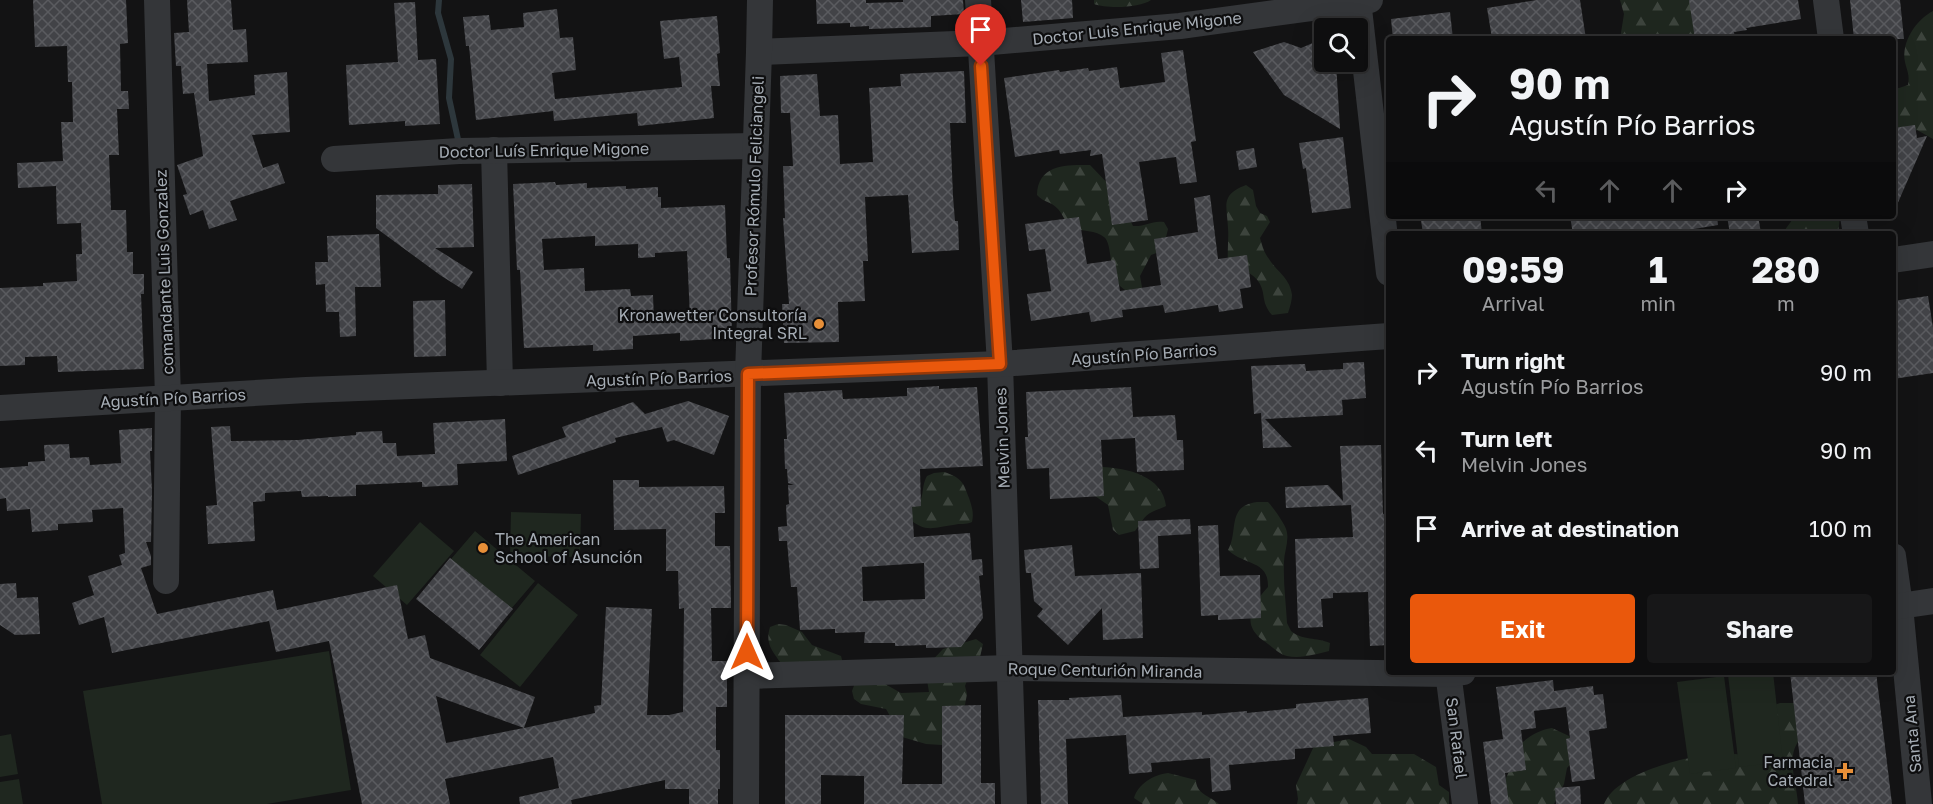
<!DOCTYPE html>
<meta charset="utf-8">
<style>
:root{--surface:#0e0e0f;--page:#171718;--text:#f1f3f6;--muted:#9b9c9e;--line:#2e2e2f;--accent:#ea580c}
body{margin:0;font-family:"Golos Text",sans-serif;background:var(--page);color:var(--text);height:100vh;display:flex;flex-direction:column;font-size:22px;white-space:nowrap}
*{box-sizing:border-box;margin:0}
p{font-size:20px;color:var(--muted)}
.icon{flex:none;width:33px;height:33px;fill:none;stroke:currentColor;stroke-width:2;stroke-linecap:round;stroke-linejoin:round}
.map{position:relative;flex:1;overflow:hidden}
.sheet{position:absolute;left:1386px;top:231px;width:510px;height:444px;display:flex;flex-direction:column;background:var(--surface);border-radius:6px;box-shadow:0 6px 24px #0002,0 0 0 2px var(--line)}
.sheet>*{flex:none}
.banner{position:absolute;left:1386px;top:36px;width:510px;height:183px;border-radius:6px;box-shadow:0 6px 24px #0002,0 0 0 2px var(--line);background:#0e0e0f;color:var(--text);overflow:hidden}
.fabs{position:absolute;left:1314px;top:18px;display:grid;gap:12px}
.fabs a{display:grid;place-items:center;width:54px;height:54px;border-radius:6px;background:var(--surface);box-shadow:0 6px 24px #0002,0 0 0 2px var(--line);font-size:30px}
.pin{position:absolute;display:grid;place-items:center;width:51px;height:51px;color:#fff;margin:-62px -26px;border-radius:50% 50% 50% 0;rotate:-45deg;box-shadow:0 0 6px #0007}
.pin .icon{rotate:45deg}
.me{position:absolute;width:66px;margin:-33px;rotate:0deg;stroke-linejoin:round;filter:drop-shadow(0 0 4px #0008)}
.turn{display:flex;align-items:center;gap:21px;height:126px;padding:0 24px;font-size:27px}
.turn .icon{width:78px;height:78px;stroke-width:2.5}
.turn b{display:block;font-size:42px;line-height:51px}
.lanes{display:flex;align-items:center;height:57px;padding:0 24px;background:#0003;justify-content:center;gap:30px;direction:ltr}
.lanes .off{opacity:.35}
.eta{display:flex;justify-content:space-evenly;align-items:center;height:102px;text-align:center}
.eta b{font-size:36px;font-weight:700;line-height:42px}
.primary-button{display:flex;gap:12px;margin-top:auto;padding:12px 24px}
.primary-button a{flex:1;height:69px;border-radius:6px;background:var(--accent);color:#fff;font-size:24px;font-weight:700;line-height:69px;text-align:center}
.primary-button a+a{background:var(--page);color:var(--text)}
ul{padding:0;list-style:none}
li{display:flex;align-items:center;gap:18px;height:78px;padding:0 24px}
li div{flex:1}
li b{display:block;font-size:22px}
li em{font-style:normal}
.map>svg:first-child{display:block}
</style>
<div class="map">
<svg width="1933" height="804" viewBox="0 0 1933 804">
<defs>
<pattern id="forest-firs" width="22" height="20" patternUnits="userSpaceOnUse" patternTransform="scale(1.5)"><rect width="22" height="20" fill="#1f271f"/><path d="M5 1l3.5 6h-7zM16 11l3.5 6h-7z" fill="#3d443d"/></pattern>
<pattern id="building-cross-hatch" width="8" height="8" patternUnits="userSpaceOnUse" patternTransform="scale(1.5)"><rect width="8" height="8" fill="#424347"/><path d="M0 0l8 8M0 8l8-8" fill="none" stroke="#5a5b5f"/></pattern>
</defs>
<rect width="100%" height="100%" fill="#131314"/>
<g fill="url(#forest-firs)">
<path d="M1094,0h57c-11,8 -44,9 -57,4z"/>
<path d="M1620,0h80l1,34 -6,5h-75l4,-25z"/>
<path d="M1933,11v128l-16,-9 -11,6h-13v-48h6l9,-3c2,-10 -1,-14 -3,-23 -4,-20 11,-42 28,-51z"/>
<path d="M1090,165l27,28 16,33c12,1 19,-6 31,-4l4,7 -2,8 -7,15 -8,3 -11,21 3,17 -8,4c-5,-4 -11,-7 -15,-11 -12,-13 -7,-42 -16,-49 -7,-6 -23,-7 -32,-8 -6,-6 -9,-14 -14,-20 -6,-7 -15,-7 -21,-14 1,-31 29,-30 53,-30z"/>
<path d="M1246,185l7,5 3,16 4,7 7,3 3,6 -10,16c2,7 4,15 9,21 8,13 21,19 23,36 0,5 -2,12 -4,18l-16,2c-11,-13 -6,-19 -12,-31 -6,-11 -22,-17 -32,-23 -1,-11 1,-22 0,-33 -1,-23 -8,-33 18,-43z"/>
<path d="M1795,216h45l-2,18h-56z"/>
<path d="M1102,467c25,1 61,9 64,39 -5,3 -9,3 -14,6 -8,3 -12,13 -17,19l-16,4 -6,-5 -5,-25 -13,-9z"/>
<path d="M944,472c18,6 19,10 25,26 3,9 5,15 3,24 -7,3 -11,1 -19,3 -21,3 -28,8 -46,-8l1,-9c20,-4 11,-18 19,-32l7,-3z"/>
<path d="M1257,502h11c5,5 16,21 18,27 4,11 -2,22 -2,33 -1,20 2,41 3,61l4,8c12,10 25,6 39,12l-1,8c-13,3 -28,8 -42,5 -8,-2 -12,-7 -19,-12 -3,-3 -8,-5 -11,-9 -15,-16 -1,-35 11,-48 1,-27 -23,-21 -40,-37 11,-19 -2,-44 29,-48z"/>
<path d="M778,624l8,1 16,7 10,13 29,11 2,8 -62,-1c-9,-12 -16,-20 -11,-36z"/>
<path d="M976,639l7,5 -5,22 -10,12 -3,8 2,8 -3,16 -22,35 -16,-1 -24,-7 -16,-28 -25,-5 -7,-5 -2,-8 3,-8 23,-3 23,13 28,-1 -4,-24 18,-19z"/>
<path d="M1780,703h14l8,34c-18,18 -5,45 -4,67h-194c10,-25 55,-39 80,-45 16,-3 34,-3 51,-5l8,1 29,-49z"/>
<path d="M1552,728l17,8 6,8 -1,16 -7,8 -3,16 -10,20h-57l4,-15 21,-46c8,-8 18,-13 30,-15z"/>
<path d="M1349,739l17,8 6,7h42l22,13 3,18 10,7v12h-152l1,-5 -2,-14 18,-39z"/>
<path d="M1168,773l28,7c0,14 14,16 23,24h-76l-9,-6c4,-14 19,-23 34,-25z"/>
</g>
<g fill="#1f271f">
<path d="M511,512l70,2 -1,43 -70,-1z"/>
<path d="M420,522l34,29 -47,54 -34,-29z"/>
<path d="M475,531l60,50 -30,35 -60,-50z"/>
<path d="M538,583l40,32 -58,72 -40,-32z"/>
<path d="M329,651l22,139 -84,14h-165l-19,-113z"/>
<path d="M1755,672h18l10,90 -44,5 -11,-92z"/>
<path d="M1724,676l12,92 -46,6 -13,-92z"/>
<path d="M11,734l7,40 -18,3v-41z"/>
<path d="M19,779l4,25h-23v-22z"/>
</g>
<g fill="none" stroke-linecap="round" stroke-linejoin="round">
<path stroke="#2d373c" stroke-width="6" d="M439,0l-1,13 13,46 -2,39 10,46"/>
</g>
<g fill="url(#building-cross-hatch)" fill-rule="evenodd">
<path d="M33,0h93l2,43 -8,1 1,47h7l1,18h-12l2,46h-10l2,55h15l1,42h6v22h11v20h-3l3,75 -86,3 -1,-16 -32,1v8l-25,1v-78l43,-2v-3l34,-2 -1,-27h6l-1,-31 -24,1 -1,-38 -38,2 -1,-25 46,-2 -2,-39h12l-1,-40h-4l-1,-36 -32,1z"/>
<path d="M187,0h44l2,30 13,-1 2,33 -41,2 2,37 46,-6 -1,-20 33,-3 3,60 -38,3 11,33 15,-5 7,20 -55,18 7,19 -28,9 -6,-19 -13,5 -7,-20 4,-1 -10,-29 26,-9 -9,-63 -11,1 -2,-28h-5l-2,-33 15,-1z"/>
<path d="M816,0h50v3l37,-1v-2h60l1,14 -33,2v11l-62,2v-3l-19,1v-4l-33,1z"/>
<path d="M1021,0h51l1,18 -50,4z"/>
<path d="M1537,0h43l6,39h-77v-3l-17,2 -5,-30z"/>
<path d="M1689,0h109l3,19 -55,9 1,2 -13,2 1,7h-40z"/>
<path d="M1850,0h50l4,39h-50z"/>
<path d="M415,2l3,58 18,-1 4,65 -35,2v-5l-56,4 -3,-60 52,-3 -4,-59z"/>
<path d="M557,9l3,29 13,-1 3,33 -24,3 3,26 127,-12 -3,-30 -15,2 -4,-38 57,-5 3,37 -3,1 3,32h-9l3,32 -76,8 -1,-13 -83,8 -1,-10 -77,9 -7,-74h-3l-3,-29 26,-2 2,15 33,-3 -1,-14z"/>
<path d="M1450,12l3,27h-60l-2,-20z"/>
<path d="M1284,42l17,6 14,-6 9,7v13h12l4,67 -56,-34 -31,-43z"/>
<path d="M1183,50l13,91 -5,1 6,40 -17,2 -4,-27 -37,5 9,58 -36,5 -10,-71 -12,2 1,-6 -31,4 -1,-4 -44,7 -11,-79 55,-8 1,2 28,-4 1,3 28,-4 3,21 45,-6 -4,-29z"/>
<path d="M964,71l2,52h-16l3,73 2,25h3l1,29 -47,3 -4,-58 -43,2 3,64h-5l2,40 -27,1 1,40 -55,1 -2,-39h7l-6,-86h2l-2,-52h10l-3,-53h-9l-1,-37 37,-2 3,42 18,-1 2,49 33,-2 -4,-74 32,-2 -1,-12z"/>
<path d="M1915,125l2,13 10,-2 -34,78v-86z"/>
<path d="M1343,137l8,71 -39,5 -6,-45 -3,1 -4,-26z"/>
<path d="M1254,148l3,19 -18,3 -3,-19z"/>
<path d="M555,182l1,3 31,-2v5l39,-2v3l32,-2v10h3v11l64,-3 2,53h3l2,80 -52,3v-8l-47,3v13l-40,2v-6l-69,3 -4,-78h-3l-4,-86zM595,236v10l43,-2v14l17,-1v-4l32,-2 3,67 -36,2 -1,-25 -22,1 -1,-7 -45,2 -1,-23 -40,2 -2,-31z"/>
<path d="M472,184l2,63 -39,1 38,24 -11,17 -22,-14 -64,-47v-33l62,-1v-9z"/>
<path d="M1210,195l8,64 29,-4 4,32 -11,2 3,19 -24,4 -1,-7 -53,8 -2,-8 -41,5 1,7 -32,5 -2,-10 -58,9 -4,-27 24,-3 -6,-42 -16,2 -4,-27 54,-7 8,47 28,-4 5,31 41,-6 -7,-46 44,-7 -4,-34z"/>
<path d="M1443,216h37l2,18h-59l-2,-14z"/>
<path d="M1570,216h147l1,9 -42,7v2h-103z"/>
<path d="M1727,216h31l3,17 -31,1z"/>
<path d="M379,234l2,53h-26l1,49 -16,1 -1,-25h-13l-1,-28 -9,1 -1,-23h13l-1,-26z"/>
<path d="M1928,296l5,32v45l-40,6v-78z"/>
<path d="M445,300l1,56 -32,1 -1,-56z"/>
<path d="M1364,362l2,36 -24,2 1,15 -78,4 27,28 -29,1 -2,-35 -7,1 -3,-48 54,-2 1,7 37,-2v-6z"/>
<path d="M939,386v3l38,-2 6,79 -63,3 1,37 -9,1 2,30 56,-4 2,27 10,-1 1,16 -4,1 4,42 -22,29 -35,1v-3l-31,1v-3h-31l1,-11 -30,1v-4l-35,1 -3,-43h-6l-4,-46h-8l-1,-14 9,-1 -1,-21 3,-1 -1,-19h6l-6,-2 -1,-14h-2l-1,-30h3l-3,-46 58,-3 1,9 26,-1 38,-2v-8zM924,563l1,36 -62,2 -1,-34z"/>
<path d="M1131,387l2,30 42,-2 2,25h6l1,30 -47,2 -2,-34 -34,2 3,56 -54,3 -1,-31 -22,1 -2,-32h3l-2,-45z"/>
<path d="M688,401l41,15 -15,39 -40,-15 -7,2 -5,-15 -47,11 1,4 -98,33 -6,-19 54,-19 -4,-10 71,-25 12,12z"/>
<path d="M505,419l2,42 -50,3 1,21 -36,2v-5l-66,3v11l-28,1v-1l-26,1 -1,-6 -36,2v8l-12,1 2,39 -47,3 -2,-38 11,-1 -6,-78 19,-1 1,15 67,-1 58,-5v-3l26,-1 1,12h13l1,13 38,-2 -2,-31z"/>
<path d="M152,428v23h-2l2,40 -1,51h-5l5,14v9l-10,3 16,46 116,-24 4,20 120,-25 11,54 17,-4 5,23 105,39 -11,31 71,-15 -1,-7 7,-1 5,-98 46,2 -5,106h22l14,-3 1,-104 -5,1 -1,-38h-12v-42l-52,1 -1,-50h26v7l85,-1 1,27h-10v33h15l1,62h-20l1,53h15v46h-11v43h4v39h-2v15h-29v-15h-24v-9l-94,20 1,4h-52l-1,-7 40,-9 -6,-31 -108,22 5,25h-88l-33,-163 -53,11 -7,-31 -157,32 -8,-36 -25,8 -7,-22 22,-8 -6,-19 34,-11 -3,-10 6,-2 -2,-45 -31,2 1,12 -35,2v6l-26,2 -2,-23 -23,2 -1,-13 -6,1v-31l28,-2v-4l17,-1 -1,-16 25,-1 1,14 19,-1 1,8 31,-2 -2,-33zM436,696l88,32 -78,15z"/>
<path d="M1381,445l2,69 6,-1v29h-3l3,103 -19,1 -2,-54 -35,1v5l-12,1 2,28 -25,1 -3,-89 58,-2 -2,-32 -65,3 -1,-21 43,-2 15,16 -3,-55z"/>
<path d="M1190,519l1,15 -33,2 1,32 -19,1 -2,-48z"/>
<path d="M1218,525l2,51 40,-1 1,43 -43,2v-5l-17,1 -3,-90z"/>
<path d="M1072,545l3,31 66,-3 2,65 -40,2 -1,-32 -34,37 -31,-29 6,-7 -9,-8 -3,-28h-5l-2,-23z"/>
<path d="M450,558l63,51 -34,41 -63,-51z"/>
<path d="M16,583l1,15 21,-1 2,37 -25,1 -15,-10v-41z"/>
<path d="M1790,672h86l16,132h-87z"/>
<path d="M1553,680l1,11 39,-5 1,9 9,-1 4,34 -18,3 6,48 -23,3 -6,-43 4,-1 -4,-31 -32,4 2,17 -15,2 5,40 -21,3 4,31h-18l-8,-62 20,-3 -7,-52z"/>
<path d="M1121,695l2,22 79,-5v3l45,-4v2l49,-5v-4l72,-6 3,35 -38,3 1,10 -39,3v10l-66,6 2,25 -19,2 -2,-34 -59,5 1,9 -23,2 -3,-39 -60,4 2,65h-27l-3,-104h31v-2z"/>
<path d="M981,705v78h14v21h-131v-28l-43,-1v29h-36v-89h119l-2,69h40v-78z"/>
<path d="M1580,786l1,18h-25l-1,-16z"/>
</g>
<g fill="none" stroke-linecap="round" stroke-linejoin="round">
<g stroke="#343639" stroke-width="26">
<path d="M157,0l11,399 -2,182"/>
<path d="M978,0l22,364 14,440"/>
<path d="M1358,0l31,273"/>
<path d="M1826,0l5,39"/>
<path d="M759,52l221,-9 200,-17 190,-26"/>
<path d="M494,150l6,233"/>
<path d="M334,159l125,-8 296,-5"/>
<path d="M1853,216l3,18"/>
<path d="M1893,260l40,-6"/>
<path d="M0,408l306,-18 694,-26 389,-28"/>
<path d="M1893,556l7,50 19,198"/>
<path d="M1893,607l40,-6"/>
<path d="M1448,672l17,132"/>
<path d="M747,676l263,-8 438,6 15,-2"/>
<path d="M746,804l2,-430 11,-322 1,-52"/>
</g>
</g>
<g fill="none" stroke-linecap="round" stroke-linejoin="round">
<defs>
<path id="route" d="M747,652l1,-278 252,-10 -19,-298"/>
</defs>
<use href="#route" stroke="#983908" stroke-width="15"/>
<use href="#route" stroke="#ea580c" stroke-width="10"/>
</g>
<g fill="#e78f38" stroke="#0e0e0f" stroke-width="2">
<circle cx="819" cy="324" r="6"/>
<circle cx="483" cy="548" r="6"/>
<path d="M1842 762h6v6h6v6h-6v6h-6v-6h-6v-6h6z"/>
</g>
<g text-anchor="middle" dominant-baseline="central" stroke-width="4.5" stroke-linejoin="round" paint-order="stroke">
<g font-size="16" fill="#a5acb4" stroke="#0e0e0f">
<text transform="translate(1137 28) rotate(-6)">Doctor Luis Enrique Migone</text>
<text transform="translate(544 150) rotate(-1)">Doctor Luís Enrique Migone</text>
<text transform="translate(754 186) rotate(-88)">Profesor Rómulo Feliciangeli</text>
<text transform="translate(164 272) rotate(-92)">comandante Luis Gonzalez</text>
<text transform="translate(1144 354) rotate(-4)">Agustín Pío Barrios</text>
<text transform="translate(659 378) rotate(-2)">Agustín Pío Barrios</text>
<text transform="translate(173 398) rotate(-3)">Agustín Pío Barrios</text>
<text transform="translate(1002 438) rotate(-92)">Melvin Jones</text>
<text transform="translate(1105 670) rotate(1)">Roque Centurión Miranda</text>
<text transform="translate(1912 734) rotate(-95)">Santa Ana</text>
<text transform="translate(1457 738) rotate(83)">San Rafael</text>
</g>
<g font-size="16" fill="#a5acb4" stroke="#0e0e0f" text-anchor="end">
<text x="807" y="315">Kronawetter Consultoría<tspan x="807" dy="18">Integral SRL</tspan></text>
<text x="495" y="539" text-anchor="start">The American<tspan x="495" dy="18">School of Asunción</tspan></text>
<text x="1833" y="762">Farmacia<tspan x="1833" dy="18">Catedral</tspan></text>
</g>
</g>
</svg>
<div class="fabs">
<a><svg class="icon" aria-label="search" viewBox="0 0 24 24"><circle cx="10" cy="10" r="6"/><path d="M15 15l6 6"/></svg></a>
</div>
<div class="pin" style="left:981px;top:66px;background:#d93025"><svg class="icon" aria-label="arrive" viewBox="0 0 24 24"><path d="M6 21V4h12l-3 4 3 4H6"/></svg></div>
<svg class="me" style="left:747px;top:652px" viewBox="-20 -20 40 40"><path d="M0-17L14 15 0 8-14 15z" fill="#ea580c" stroke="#fff" stroke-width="4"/></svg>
<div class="banner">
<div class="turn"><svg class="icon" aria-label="right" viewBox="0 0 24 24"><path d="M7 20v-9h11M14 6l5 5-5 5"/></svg><div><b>90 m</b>Agustín Pío Barrios</div></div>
<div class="lanes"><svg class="icon off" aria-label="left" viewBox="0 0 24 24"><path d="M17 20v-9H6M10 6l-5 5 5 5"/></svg><svg class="icon off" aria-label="ahead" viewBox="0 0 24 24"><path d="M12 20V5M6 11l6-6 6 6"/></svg><svg class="icon off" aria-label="ahead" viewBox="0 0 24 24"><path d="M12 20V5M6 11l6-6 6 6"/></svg><svg class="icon" aria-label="right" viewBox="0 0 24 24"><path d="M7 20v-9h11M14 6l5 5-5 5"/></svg></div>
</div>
<section class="sheet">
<div class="eta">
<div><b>09:59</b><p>Arrival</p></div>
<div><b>1</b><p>min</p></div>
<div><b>280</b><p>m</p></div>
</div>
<ul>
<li><svg class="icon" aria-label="right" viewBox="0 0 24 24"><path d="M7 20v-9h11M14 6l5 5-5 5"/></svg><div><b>Turn right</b><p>Agustín Pío Barrios</p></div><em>90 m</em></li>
<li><svg class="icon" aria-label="left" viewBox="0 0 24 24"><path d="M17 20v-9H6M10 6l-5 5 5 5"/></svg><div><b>Turn left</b><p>Melvin Jones</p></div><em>90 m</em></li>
<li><svg class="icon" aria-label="arrive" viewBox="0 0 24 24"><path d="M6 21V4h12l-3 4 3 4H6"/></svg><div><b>Arrive at destination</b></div><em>100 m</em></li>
</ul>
<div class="primary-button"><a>Exit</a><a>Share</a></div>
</section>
</div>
